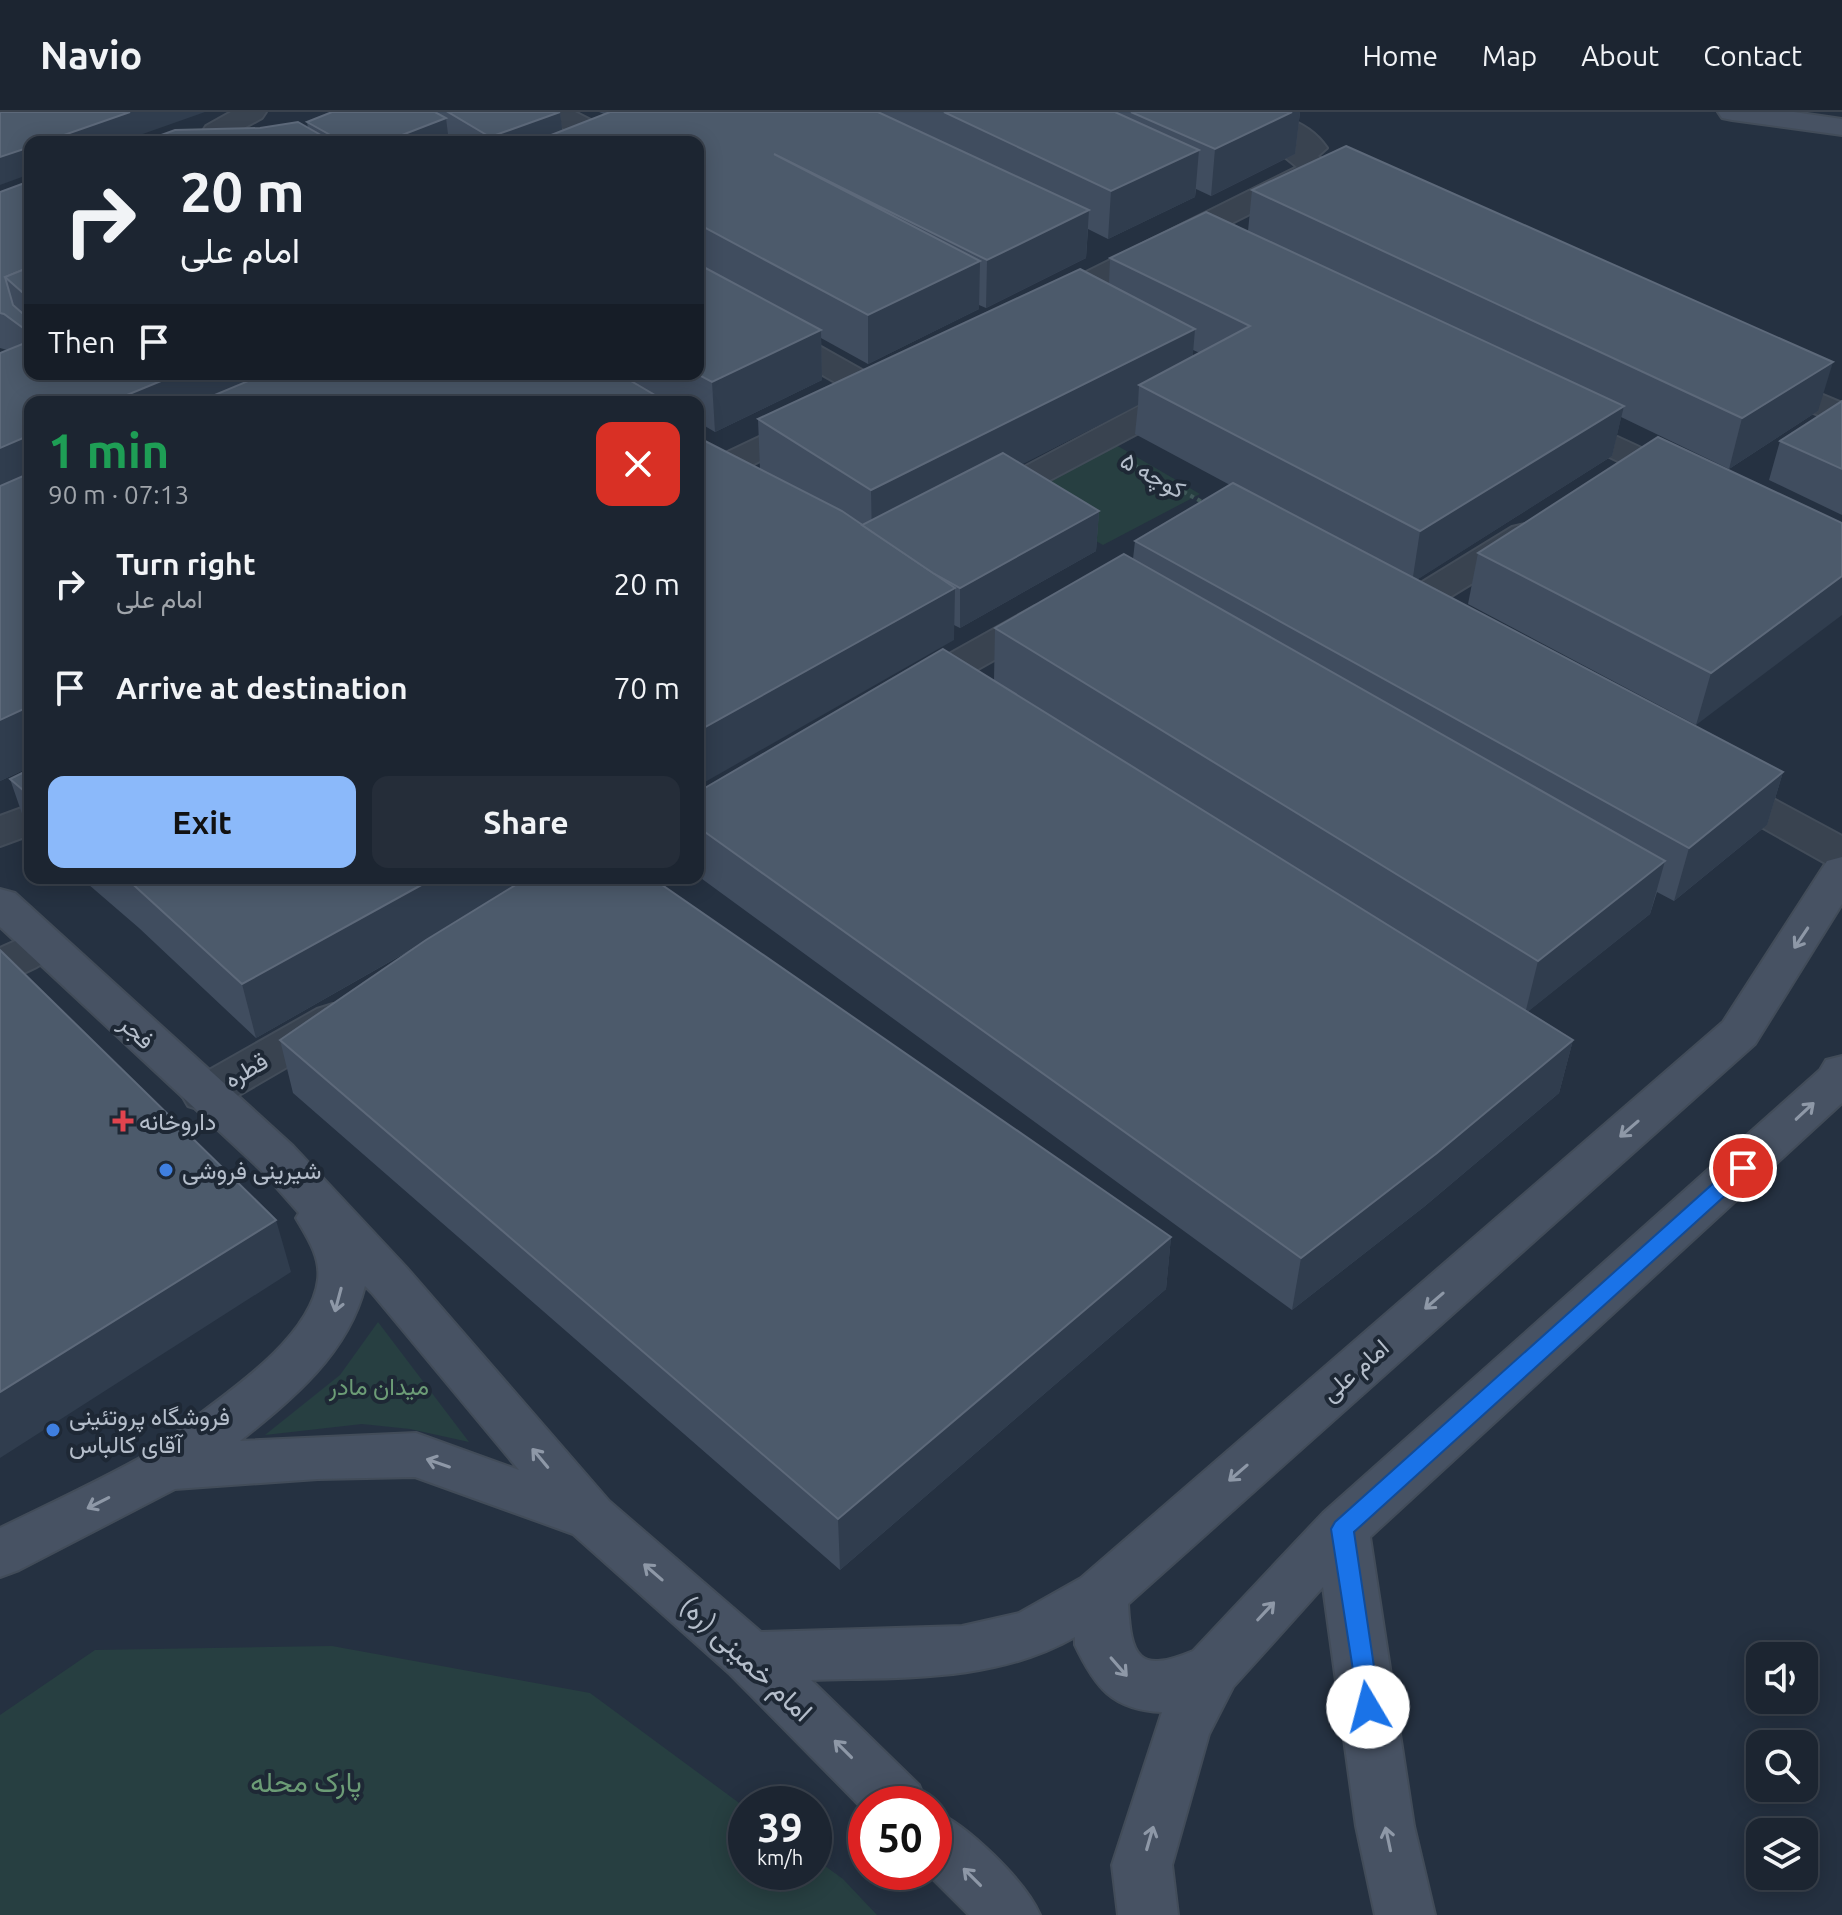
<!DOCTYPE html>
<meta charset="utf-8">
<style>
:root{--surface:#1c2531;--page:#252d39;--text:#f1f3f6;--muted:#a0a5ab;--line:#3a424d;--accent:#8bb9fa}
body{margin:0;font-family:Ubuntu,Vazirmatn,sans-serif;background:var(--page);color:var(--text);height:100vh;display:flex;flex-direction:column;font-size:30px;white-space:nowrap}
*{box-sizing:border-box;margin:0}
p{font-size:26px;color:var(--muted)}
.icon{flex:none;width:44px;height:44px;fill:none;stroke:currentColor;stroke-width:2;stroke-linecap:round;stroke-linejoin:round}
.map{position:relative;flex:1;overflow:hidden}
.drawer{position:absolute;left:24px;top:284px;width:680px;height:488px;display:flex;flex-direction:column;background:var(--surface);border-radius:16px;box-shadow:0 4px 20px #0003,0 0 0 2px var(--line)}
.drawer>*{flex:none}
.top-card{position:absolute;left:24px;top:24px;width:680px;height:244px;border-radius:16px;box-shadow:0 4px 20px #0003,0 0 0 2px var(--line);background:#1c2531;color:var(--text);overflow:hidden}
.controls{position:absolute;left:1746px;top:1530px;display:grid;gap:16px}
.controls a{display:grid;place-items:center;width:72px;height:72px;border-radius:16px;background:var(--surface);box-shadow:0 4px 20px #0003,0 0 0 2px var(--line);font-size:40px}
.speed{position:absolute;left:728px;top:1674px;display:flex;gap:16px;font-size:40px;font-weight:700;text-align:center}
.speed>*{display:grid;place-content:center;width:104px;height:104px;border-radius:50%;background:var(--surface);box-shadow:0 4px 20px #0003,0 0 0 2px var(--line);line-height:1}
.speed small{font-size:20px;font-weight:400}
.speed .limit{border:12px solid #d22;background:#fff;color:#111}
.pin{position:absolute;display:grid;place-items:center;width:68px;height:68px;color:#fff;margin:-34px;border:4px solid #fff;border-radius:50%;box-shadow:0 2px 8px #0007}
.me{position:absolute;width:88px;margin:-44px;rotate:352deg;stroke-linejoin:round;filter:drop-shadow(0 0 6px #0008)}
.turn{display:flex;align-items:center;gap:28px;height:168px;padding:0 24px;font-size:36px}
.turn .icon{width:104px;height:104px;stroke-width:2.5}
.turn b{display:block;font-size:56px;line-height:68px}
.then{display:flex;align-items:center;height:76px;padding:0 24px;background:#0003;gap:16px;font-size:30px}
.round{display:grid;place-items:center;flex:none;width:84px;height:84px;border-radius:16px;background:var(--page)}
.summary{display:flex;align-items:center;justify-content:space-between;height:136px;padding:0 24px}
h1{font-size:48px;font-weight:700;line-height:60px;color:#1e9e55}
.button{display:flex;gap:16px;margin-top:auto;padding:16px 24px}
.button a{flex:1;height:92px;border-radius:16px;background:var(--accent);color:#111;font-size:32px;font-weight:700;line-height:92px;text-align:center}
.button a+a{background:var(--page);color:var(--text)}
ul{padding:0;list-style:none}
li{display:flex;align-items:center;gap:24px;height:104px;padding:0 24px}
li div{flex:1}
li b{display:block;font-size:30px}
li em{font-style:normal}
header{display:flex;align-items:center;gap:48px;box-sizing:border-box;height:112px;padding:0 40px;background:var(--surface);border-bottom:2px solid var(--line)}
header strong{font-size:38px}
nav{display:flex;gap:44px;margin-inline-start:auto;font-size:28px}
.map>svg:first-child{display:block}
</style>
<header>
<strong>Navio</strong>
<nav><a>Home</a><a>Map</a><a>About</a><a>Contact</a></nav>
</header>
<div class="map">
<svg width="1842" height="1803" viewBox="0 0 1842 1803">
<rect width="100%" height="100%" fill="#253141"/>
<g fill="#273f41">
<path d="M1111,330l89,52 -97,51 -91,-52z"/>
<path d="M378,1210l91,120 -59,-13 -48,-5 -97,11 75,-60z"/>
<path d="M332,1534l258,47 156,115v64h68v-14l29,21 34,36h-877v-200l95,-65z"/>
</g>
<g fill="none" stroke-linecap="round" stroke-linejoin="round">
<defs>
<g id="minor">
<path d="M539,0h36l47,24 4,6h-36l-47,-24z"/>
<path d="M1233,0c35,0 72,4 94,36l-9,8 15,12 -4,6 -275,139 -11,2 -11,-2 -5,-7 5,-7 265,-132 -16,-13 10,-8c-14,-11 -50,-23 -58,-34z"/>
<path d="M698,170l11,2 178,100 4,7 -4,7 -12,3 -12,-3 -165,-94z"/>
<path d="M1766,259l76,32v22l-88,-37 -4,-7 4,-7z"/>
<path d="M1189,271l12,3 4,7 -4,7 -204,108 -12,3 -12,-3 -5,-7 5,-7 204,-108z"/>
<path d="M814,299l12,3 5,7 -5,7 -116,58 -12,3v-23z"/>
<path d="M1561,299l137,63 5,7 -5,7 -12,3 -12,-3 -125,-60 -5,-7 5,-7z"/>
<path d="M1525,412l13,3 5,8 -5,8 -124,76 -13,3 -13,-3 -5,-8 5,-8 124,-76z"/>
<path d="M1048,491l13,3 5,8 -5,8 -134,76 -14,4 -14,-4 -5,-8 5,-8 136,-76z"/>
<path d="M1717,660l14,4 111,60v32l-15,-4 -124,-70 -6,-9 6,-9z"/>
<path d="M30,693v30l-30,11v-30z"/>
<path d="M42,817l15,5 6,10c-11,19 -41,31 -63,37v-33z"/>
<path d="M333,892l16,5 6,11 -6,11 -129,75 -16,5 -16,-5 -7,-12 7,-12 129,-73z"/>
</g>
<path id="tertiary" d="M231,0h35l-4,6 -31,17 3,7h-28l-4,-10 4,-6z"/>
<g id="secondary">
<path d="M1718,0h76l48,7v16l-110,-15 -10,-2z"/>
<path d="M1842,745v47l-87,140 -627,560c3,53 10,70 65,47l130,-138 497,-443 6,-10 16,-4v47l-472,434 44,289 21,89h-60l-19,-89 -33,-239 -90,100 -24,47 -37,131 6,50h-60l-6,-50 50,-153c-50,-2 -67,-25 -87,-67v-8c-81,46 -174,40 -264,43l108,105 8,19h-61v8l-136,-138 -157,-140 -158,-57 -97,2 -143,10 -156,81 -19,7v-49c49,-24 99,-47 147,-74 15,-9 29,-22 43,-33 43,-32 121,-85 128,-141 3,-23 -11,-43 -22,-62l3,-5 -38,-43 -261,-243v-38l15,4 278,253 113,121 203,234 152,131 201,-6 57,-13 62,-35 642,-556 104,-161zM365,1174l7,7 147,177 -103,-37 -176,8c52,-42 108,-87 125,-155z"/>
<path d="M934,1699c33,13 92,71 106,104h-71l-43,-43h8z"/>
</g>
</defs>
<use href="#minor" stroke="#424c59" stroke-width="4"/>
<use href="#tertiary" stroke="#424c59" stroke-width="4"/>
<use href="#secondary" stroke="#424c59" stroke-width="4"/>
<path stroke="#405859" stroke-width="4" stroke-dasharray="4 4" stroke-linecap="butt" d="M1134,353l72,39"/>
<use href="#minor" fill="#394350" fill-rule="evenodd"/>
<use href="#tertiary" fill="#394350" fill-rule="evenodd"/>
<use href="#secondary" fill="#475263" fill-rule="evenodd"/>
</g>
<g fill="#404d5f" fill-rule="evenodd">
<path d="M332,0h228l2,19 42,-17 -5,-2h701l-5,42 -84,42 -15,-7 -1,8 -87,42 -20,-10 -2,29 -100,50 -7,-3v4l-111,55 -47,-26 1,42 -107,52 -17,-10v-20h-668v365l-30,14 7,-431 -7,-2v-156l30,-11v193h668v-232h-238l-12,-7 1,7h-307l166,-14 -1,-6z"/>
<path d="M1252,78l566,221 -89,58 -108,-52 -9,39 -196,124 367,192 -16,53 -93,76 -17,-9 -7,22 -123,98 46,28 -14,53 -134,113 -133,104 -594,-434v-84l296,-112 1,-52 138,-69 2,-18 95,-56 -95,-51 3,-29 -116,59 77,47 -3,40 -136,77 -6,-3v15l-194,-171 -2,-50 351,-135 1,-26 138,-27zM1193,238l7,3 -7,3z"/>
<path d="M1842,289v114l-73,-35 11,-39z"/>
<path d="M1842,411l-146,202 -228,-121 10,-51z"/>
<path d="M30,657v64l-2,-2 -18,-52z"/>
<path d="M81,766h571l519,359 -5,52 -326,281 -547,-477 -13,-53 141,-96 -165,94 -117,-110z"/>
</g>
<g fill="#303d4e">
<path d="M130,0h75l-85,30h-76z"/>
<path d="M560,0l3,25 -22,2v3h-51v-5z"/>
<path d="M1292,0h8l-5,42 -84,42 4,-47z"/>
<path d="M446,6l3,24h-65z"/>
<path d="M30,35v27l-30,11v-28z"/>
<path d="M1199,38l-4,47 -87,42 3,-48z"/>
<path d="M1089,98l-3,48 -100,50 1,-48z"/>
<path d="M980,149l-1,48 -111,55v-49z"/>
<path d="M1195,217l-4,49 -52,7 -1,20 -266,136 -1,-51z"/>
<path d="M821,218l1,50 -107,52 -3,-50z"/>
<path d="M1833,250l-15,49 -89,58 13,-51z"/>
<path d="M178,262h129l-66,28h-131z"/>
<path d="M1624,294l-12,50 -200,127 8,-52z"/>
<path d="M30,323v57l-30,13v-57z"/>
<path d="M1099,399l-3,40 -136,77v-40z"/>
<path d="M1842,464v39l-146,110 15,-52z"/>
<path d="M955,476l-1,52 -256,146v-55z"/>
<path d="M30,594v61l-30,14v-61z"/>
<path d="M1783,660l-16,53 -93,76 15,-53z"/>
<path d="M1665,749l-15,53 -125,100 13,-53z"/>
<path d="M434,766h102l-280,160 -14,-54z"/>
<path d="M1573,928l-14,53 -134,113 -133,104 9,-52z"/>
<path d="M276,1108l15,52 -291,186v-66z"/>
<path d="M1171,1125l-5,52 -326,281 -2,-51z"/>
</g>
<g fill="#4c5a6b" stroke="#5d697a" stroke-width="2">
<path d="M0,0h130l-86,30h-14v5l-30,10z"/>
<path d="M332,0h103l11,6 -62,24h-41l-36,-20z"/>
<path d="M448,0h112l-70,25z"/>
<path d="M610,0h268l211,98 -102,50 -213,-106 206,107 -112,54 -170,-91v-82h-152l-5,-3z"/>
<path d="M944,0h171l84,38 -88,41z"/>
<path d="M1131,0h161l-77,37z"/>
<path d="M298,10l35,20h-191l33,-12 85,-2z"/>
<path d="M1346,34l487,216 -91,56 -490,-228z"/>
<path d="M30,69v86l-25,10 8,28 17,15v13l-26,-19 -4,-1v-121z"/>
<path d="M1206,100l418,194 -204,125 -281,-146 111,-59 -140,-68z"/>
<path d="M698,152l123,66 -109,52 -15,-8z"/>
<path d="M30,155v32l-25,-22z"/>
<path d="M1080,157l115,60 -324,161 -113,-71z"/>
<path d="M30,229v33h148l-68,28h-80v33l-30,13v-95z"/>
<path d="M265,262h354l46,27 -3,1h-464z"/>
<path d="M1842,289v68l-62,-28z"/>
<path d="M1658,325l184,86v53l-131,97 -233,-120z"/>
<path d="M705,329l137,70 113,77 -257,143v-287z"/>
<path d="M1003,341l96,58 -139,77 -27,-15 -71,-48z"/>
<path d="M30,361v233l-30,14v-234z"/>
<path d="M1233,371l550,289 -94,76 -554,-307z"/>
<path d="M1124,442l541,307 -127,100 -543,-333z"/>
<path d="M943,537l630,391 -136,113 -136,105 -603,-431v-35z"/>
<path d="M30,657v27l-20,-17z"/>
<path d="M126,766h308l-192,106z"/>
<path d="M527,766h125l519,359 -333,282 -558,-479 146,-100z"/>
<path d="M0,838l276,270 -276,172z"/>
</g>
<defs><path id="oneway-shaft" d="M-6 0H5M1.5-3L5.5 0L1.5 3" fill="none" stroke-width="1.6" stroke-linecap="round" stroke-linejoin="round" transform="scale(2)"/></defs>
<g stroke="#8e98a7">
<use href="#oneway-shaft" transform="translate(1801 826) rotate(124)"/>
<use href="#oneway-shaft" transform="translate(1805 999) rotate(-43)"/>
<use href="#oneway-shaft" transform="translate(1629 1017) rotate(139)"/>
<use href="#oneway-shaft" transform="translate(338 1188) rotate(105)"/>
<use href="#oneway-shaft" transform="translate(1434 1189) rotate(139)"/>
<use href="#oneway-shaft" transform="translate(540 1346) rotate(-130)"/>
<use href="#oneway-shaft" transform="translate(438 1351) rotate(-161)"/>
<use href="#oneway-shaft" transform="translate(1238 1361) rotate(139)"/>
<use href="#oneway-shaft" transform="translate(98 1391) rotate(153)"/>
<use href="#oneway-shaft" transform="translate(653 1460) rotate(-139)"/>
<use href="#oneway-shaft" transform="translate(1266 1499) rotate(-47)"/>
<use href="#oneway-shaft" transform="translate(1119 1555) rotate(49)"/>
<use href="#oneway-shaft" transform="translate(843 1637) rotate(-135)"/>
<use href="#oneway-shaft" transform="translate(1150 1726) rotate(-74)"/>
<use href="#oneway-shaft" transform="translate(1388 1727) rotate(-102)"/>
<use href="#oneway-shaft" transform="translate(972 1765) rotate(-135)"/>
</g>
<path fill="#1a73e8" stroke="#114b97" stroke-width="2" d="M1743,1049l7,2 2,5 -2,5 -396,359 26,175 -4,8 -8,3 -8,-3 -29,-186 4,-7 401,-359z"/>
<path fill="#e0444e" stroke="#1e2835" stroke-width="3" d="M119 997h8v8h8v8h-8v8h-8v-8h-8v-8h8z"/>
<g fill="#3f7fe0" stroke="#1e2835" stroke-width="3">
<circle cx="166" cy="1058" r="8"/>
<circle cx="53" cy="1318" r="8"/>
</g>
<g text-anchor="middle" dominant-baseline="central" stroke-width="8" stroke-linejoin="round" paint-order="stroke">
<g font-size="24" fill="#b5becb" stroke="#1e2835">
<text transform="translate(1153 363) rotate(29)">کوچه ۵</text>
<text transform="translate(137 920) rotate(43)">فجر</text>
<text transform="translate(246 958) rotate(-30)">قطره</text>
<text transform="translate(1355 1258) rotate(-41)">امام علی</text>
</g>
<g font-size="24" fill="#b5becb" stroke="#1e2835" text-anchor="start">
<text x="139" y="1009">داروخانه</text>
<text x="182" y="1058">شیرینی فروشی</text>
<text x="69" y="1304">فروشگاه پروتئینی<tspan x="69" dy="28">آقای کالباس</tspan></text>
</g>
<g font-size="24" fill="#6c9c76" stroke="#1e2835">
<text x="379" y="1274">میدان مادر</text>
</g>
<g font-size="28" fill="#b5becb" stroke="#1e2835">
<text transform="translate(747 1546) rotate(43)">امام خمینی (ره)</text>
</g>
<g font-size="28" fill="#6c9c76" stroke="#1e2835">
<text x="306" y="1669">پارک محله</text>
</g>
</g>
</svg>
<div class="controls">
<a><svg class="icon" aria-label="sound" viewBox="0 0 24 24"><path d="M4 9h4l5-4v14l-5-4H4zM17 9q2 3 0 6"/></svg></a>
<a><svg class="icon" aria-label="search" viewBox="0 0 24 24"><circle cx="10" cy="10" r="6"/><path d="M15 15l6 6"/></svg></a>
<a><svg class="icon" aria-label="layers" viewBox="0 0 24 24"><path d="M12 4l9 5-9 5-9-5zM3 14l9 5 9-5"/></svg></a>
</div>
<div class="speed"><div>39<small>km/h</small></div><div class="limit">50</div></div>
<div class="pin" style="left:1743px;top:1056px;background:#d93025"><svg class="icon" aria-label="arrive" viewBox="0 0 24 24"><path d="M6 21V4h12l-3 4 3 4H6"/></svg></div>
<svg class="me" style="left:1368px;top:1595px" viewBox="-20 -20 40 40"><circle r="19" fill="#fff"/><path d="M0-13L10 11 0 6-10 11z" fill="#1a73e8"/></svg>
<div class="top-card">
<div class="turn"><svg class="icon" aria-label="right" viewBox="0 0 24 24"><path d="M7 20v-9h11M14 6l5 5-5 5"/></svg><div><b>20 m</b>امام علی</div></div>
<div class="then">Then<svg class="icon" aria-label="arrive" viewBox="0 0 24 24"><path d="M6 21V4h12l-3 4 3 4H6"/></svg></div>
</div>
<section class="drawer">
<div class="summary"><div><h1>1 min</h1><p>90 m · 07:13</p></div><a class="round" style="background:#d93025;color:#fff"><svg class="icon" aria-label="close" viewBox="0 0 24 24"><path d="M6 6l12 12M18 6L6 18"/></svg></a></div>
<ul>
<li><svg class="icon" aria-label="right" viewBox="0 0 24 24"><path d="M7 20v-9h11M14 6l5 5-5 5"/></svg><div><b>Turn right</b><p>امام علی</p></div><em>20 m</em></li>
<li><svg class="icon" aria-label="arrive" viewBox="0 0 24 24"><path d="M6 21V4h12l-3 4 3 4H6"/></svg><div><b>Arrive at destination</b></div><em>70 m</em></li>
</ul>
<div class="button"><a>Exit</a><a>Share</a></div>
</section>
</div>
